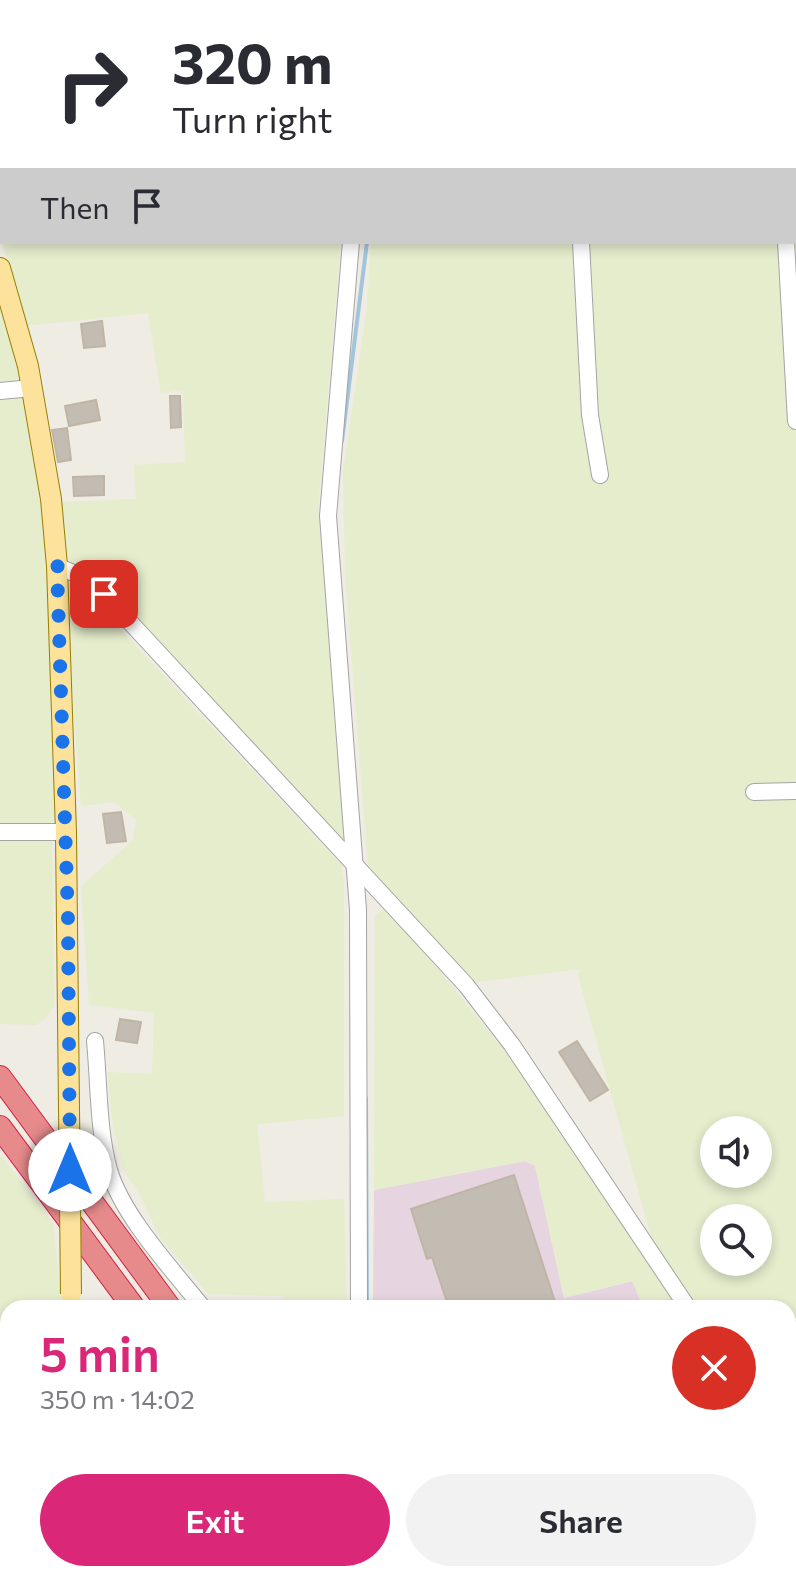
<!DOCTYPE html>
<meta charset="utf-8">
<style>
:root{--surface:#fff;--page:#f2f2f3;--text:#2b2b33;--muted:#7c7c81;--accent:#db2777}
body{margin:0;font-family:Commissioner,sans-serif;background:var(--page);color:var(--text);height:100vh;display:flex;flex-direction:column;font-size:30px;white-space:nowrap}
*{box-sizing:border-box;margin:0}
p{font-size:26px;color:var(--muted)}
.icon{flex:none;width:44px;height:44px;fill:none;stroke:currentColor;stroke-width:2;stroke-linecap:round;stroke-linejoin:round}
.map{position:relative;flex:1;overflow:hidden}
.drawer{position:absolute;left:0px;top:1300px;width:796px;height:282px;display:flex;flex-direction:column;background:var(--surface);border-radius:24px 24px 0 0;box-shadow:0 4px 12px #0003}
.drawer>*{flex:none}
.banner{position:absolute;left:0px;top:0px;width:796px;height:244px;box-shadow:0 4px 12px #0003;background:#fff;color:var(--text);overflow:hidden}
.controls{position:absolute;left:700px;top:1116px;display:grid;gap:16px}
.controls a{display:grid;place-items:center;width:72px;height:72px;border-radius:50%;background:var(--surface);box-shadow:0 4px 12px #0003;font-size:40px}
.pin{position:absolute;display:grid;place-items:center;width:68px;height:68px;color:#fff;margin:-34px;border-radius:16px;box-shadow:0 4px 12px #0006}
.me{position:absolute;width:88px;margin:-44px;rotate:0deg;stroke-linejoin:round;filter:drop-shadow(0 0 6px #0008)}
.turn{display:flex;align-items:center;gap:28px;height:168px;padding:0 40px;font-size:36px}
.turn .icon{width:104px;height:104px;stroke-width:2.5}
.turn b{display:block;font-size:56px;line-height:68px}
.then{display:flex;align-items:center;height:76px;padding:0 40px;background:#0003;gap:16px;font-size:30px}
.round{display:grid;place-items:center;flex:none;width:84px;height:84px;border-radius:42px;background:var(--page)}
.overview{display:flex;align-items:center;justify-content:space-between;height:136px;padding:0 40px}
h1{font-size:48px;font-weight:600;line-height:60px;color:var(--accent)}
.primary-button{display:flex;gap:16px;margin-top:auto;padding:16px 40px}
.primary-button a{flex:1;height:92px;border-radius:48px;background:var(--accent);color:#fff;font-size:32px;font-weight:600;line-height:92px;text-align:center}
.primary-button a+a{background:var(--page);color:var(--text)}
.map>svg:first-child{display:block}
</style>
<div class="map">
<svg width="796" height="1581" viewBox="0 0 796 1581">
<rect width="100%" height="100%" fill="#eeece3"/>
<path fill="#dbdada" d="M87,1574h123l1,7h-124z"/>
<path fill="#e7d4e1" d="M525,1161l10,5 29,132 69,-17 10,27h-270l1,-118z"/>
<g fill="#e5edcd" fill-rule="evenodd">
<path d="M0,0h328l1,2h-327l-2,111z"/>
<path d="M348,0h448v26l-2,-24z"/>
<path d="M796,36v1452l-8,-11v-169h-95l-40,-64 -75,-269 2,-6 -110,14 -102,-117 -23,-292 -2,-101 24,-166 4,-65h423zM714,1130h44v44h-44zM714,1218h44v44h-44z"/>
<path d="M2,242h339l-23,269 31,328 -4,5 -274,-280 -6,-13 -6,-49 77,-3 -2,-34 51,-3 -2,-72 -22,3 -13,-80 -124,13z"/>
<path d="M0,295l23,83 22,121 11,313 -3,9 -7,5 -46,2z"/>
<path d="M70,583l9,2 262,280 3,17v234l-87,8 8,78 79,-3 3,109h-61l-2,-12 -75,-2 -49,-56 -23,-49 -14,-19 -10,-44 -6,-54 45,2 2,-61 -65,-8 -8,-119 52,-46 3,-20 -22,-18 -33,4 -17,-217z"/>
<path d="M52,839l2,167 -8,12 -10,7 -36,-1v-183z"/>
<path d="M384,909l9,4 117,145 172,250h-39l-11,-27 -68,17 -29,-132 -9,-5 -152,29 1,-274z"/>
<path d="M0,1155l53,68 9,85h-54v39h-8z"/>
<path d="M6,1364l2,210h62l-1,7h-69v-154l5,-1z"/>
<path d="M451,1574h183l6,7h-186z"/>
</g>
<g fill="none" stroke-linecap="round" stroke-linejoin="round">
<g stroke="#a3c5dc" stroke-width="4">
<path d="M345,0l1,2"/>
<path d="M342,441l25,-199"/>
<path d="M366,1098l1,208"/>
<path d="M788,1546l8,-4"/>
<path d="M728,1581l13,-7"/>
</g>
</g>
<g fill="#c3bcb2" stroke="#c0b5a5" stroke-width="2">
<path d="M102,321l3,25 -21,2 -3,-24z"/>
<path d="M170,396h10l1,31 -10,1z"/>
<path d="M96,400l4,20 -31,6 -4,-20z"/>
<path d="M67,428l4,32 -13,2 -6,-32z"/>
<path d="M104,476v19l-30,1 -1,-19z"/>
<path d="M121,812l5,29 -19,2 -4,-29z"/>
<path d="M120,1019l21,3 -4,21 -21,-3z"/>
<path d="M577,1041l31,49 -18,11 -31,-49z"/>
<path d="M514,1175l43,133h-108l-17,-51 -5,2 -16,-50z"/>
</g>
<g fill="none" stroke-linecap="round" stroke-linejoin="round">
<defs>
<g id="minor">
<path d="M333,0v2"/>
<path d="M794,31l2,-1"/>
<path d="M794,56l2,-4"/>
<path d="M0,118h2"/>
<path d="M351,242l-23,274 30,394 1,398"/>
<path d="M581,242l9,173 10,60"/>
<path d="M786,242l10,179"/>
<path d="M0,391l32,-3"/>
<path d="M57,566l28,12 19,16 362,391 46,60 176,263"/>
<path d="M754,792l42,-1"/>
<path d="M0,832h66"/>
<path d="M95,1041c4,42 3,89 14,129 14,47 63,99 94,138"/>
<path d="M0,1353l8,-1"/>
<path d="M788,1486l8,12"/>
<path d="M788,1520l8,-5"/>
<path d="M0,1571h8"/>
<path d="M286,1574l5,7"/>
<path d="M412,1574l6,7"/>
<path d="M695,1581l7,-7"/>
</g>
<g id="major">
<path d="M0,268l28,98 23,133 6,67 9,266 3,276"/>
<path d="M76,1581v-7"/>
</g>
<g id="highway">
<path d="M0,1077l170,231"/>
<path d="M0,1127l134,181"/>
<path d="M329,1574l5,7"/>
<path d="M363,1574l5,7"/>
</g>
</defs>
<use href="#minor" stroke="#a4a4a4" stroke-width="18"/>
<use href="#major" stroke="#967e00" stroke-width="22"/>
<use href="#highway" stroke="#d82342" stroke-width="24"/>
<use href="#minor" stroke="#fff" stroke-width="16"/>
<use href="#major" stroke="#fce29a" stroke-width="20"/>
<use href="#highway" stroke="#e68a8b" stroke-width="22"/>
<defs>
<path id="major-bridge" d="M69,1108l2,186"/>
</defs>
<use href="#major-bridge" stroke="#967e00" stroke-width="22" stroke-linecap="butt"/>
<use href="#major-bridge" stroke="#fce29a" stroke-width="20"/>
</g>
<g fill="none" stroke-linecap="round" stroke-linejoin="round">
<path stroke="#1a73e8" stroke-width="14" stroke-dasharray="0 25.2" d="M70,1170l-2,-251 -11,-353 28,12 19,16"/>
</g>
</svg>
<div class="controls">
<a><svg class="icon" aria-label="sound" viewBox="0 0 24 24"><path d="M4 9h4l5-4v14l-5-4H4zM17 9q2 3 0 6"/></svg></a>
<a><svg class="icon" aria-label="search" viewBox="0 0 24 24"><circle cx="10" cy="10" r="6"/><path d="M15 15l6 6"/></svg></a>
</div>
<div class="pin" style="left:104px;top:594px;background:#d93025"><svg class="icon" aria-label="arrive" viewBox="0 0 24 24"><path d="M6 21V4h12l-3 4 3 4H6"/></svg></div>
<svg class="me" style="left:70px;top:1170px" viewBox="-20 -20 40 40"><circle r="19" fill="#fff"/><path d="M0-13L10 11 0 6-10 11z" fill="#1a73e8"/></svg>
<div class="banner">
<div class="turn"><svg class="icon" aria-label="right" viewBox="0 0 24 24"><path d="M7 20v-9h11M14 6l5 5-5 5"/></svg><div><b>320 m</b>Turn right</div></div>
<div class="then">Then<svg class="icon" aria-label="arrive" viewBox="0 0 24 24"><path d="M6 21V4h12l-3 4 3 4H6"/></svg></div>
</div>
<section class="drawer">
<div class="overview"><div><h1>5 min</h1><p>350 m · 14:02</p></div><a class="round" style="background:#d93025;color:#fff"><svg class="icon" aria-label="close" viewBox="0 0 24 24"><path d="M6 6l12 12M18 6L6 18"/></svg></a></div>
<div class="primary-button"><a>Exit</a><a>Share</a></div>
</section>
</div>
